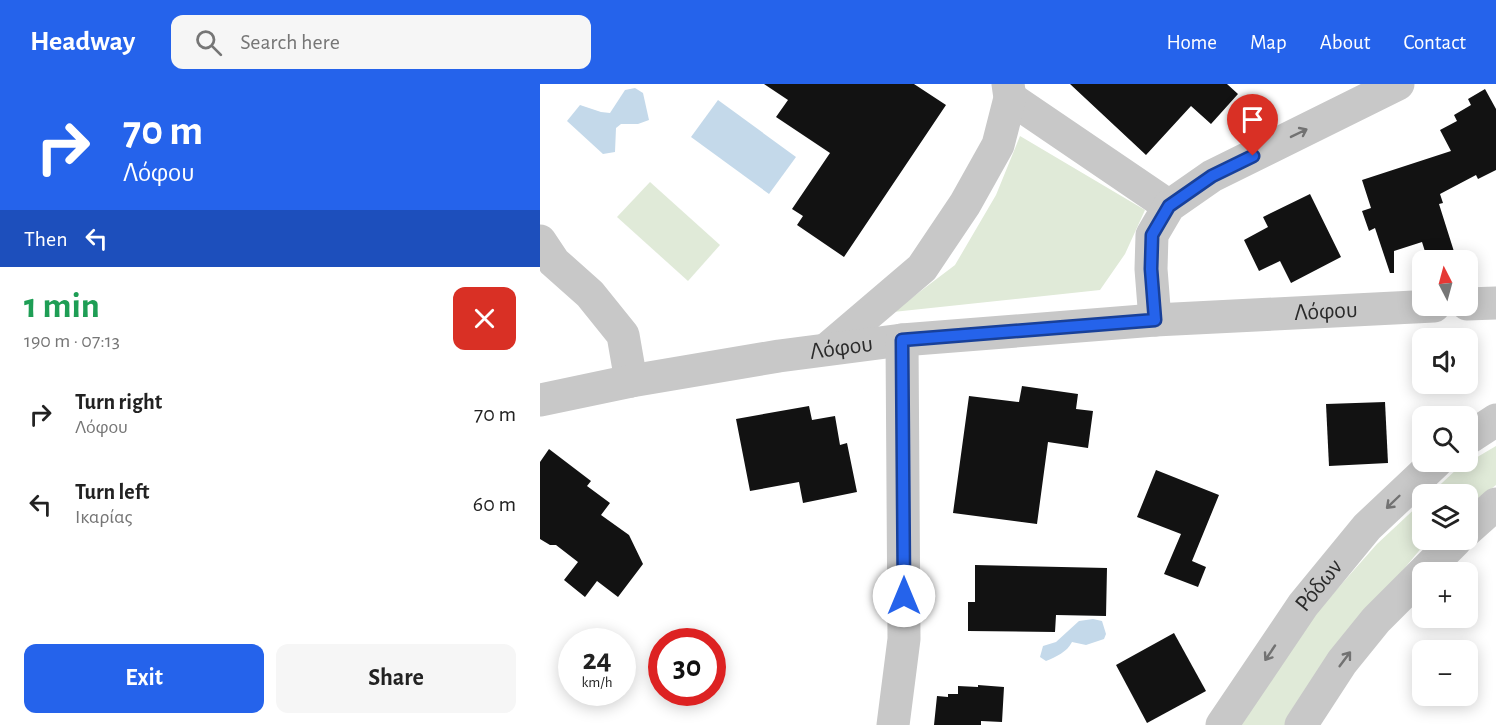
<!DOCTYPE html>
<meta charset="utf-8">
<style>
:root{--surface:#fff;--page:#f6f6f6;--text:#222;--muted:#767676;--accent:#2563eb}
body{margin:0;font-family:"Alegreya Sans",sans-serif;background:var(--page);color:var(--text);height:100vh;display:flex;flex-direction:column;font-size:22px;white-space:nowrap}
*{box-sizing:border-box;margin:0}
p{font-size:20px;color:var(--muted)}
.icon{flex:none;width:33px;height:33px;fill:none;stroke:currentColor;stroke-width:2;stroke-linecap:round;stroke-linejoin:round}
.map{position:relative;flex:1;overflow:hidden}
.drawer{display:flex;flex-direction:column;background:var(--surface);width:540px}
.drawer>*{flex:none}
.guide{background:#2563eb;color:#fff;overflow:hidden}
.needle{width:39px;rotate:354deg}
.tools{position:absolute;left:872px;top:166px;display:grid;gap:12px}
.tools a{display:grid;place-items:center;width:66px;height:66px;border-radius:12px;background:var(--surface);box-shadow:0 3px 15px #0003;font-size:30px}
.speed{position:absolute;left:18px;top:544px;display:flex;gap:12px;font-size:30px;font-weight:700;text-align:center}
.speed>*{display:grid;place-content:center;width:78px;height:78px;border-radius:50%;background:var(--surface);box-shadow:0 3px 15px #0003;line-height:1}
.speed small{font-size:15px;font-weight:400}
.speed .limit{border:9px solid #d22;background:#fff;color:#111}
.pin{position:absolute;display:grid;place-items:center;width:51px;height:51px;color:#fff;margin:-62px -26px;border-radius:50% 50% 50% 0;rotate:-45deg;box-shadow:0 0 6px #0007}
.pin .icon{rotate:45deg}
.me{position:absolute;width:66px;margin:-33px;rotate:0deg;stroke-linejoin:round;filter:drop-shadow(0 0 4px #0008)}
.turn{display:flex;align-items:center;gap:21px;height:126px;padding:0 24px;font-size:27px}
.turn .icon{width:78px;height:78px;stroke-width:2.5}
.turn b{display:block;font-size:42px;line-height:51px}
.then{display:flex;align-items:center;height:57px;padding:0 24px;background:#0003;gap:12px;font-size:22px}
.round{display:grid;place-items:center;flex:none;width:63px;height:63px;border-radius:12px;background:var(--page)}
.summary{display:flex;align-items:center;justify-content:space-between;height:102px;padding:0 24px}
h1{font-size:36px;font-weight:600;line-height:45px;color:#1e9e55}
.primary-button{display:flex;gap:12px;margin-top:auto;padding:12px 24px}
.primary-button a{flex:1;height:69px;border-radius:12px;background:var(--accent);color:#fff;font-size:24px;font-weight:600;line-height:69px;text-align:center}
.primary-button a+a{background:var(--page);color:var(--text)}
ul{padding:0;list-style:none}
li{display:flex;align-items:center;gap:18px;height:90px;padding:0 24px}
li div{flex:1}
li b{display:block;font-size:22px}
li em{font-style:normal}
header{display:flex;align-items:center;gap:36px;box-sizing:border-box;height:84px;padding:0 30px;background:var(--accent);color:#fff}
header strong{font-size:28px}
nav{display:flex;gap:33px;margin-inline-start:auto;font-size:21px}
.search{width:420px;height:54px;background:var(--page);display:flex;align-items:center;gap:15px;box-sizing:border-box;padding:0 21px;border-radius:12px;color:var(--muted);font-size:22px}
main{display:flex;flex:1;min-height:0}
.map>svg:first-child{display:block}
</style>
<header>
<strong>Headway</strong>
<div class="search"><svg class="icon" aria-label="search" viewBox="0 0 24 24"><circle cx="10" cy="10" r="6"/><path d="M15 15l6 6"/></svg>Search here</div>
<nav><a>Home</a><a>Map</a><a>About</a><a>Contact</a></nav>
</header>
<main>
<section class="drawer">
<div class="guide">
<div class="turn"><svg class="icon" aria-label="right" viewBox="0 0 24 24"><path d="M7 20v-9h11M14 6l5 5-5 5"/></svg><div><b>70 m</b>Λόφου</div></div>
<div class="then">Then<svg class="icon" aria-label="left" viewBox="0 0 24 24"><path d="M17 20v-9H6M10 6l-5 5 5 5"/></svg></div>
</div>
<div class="summary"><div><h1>1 min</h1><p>190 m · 07:13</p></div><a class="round" style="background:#d93025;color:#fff"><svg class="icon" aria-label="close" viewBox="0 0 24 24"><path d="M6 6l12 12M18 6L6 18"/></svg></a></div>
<ul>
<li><svg class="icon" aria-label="right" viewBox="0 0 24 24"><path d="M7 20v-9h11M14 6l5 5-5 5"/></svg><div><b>Turn right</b><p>Λόφου</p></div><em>70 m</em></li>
<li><svg class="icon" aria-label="left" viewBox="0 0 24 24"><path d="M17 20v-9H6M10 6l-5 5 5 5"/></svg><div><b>Turn left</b><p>Ικαρίας</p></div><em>60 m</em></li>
</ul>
<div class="primary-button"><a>Exit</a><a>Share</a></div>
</section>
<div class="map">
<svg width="956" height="641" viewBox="0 0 956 641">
<rect width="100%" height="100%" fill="#fff"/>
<g fill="#e0ead8">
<path d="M480,52l125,74 -20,44 -25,36 -207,22 62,-47 41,-70z"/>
<path d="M110,98l70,63 -32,36 -71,-64z"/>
<path d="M956,362v39l-29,23v-13h-38l28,-26z"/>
<path d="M882,418v38h6l-89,107 -53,78h-46l67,-102 70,-79z"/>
</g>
<g fill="#c4d9ea">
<path d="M95,4l8,5 6,27 -11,4h-17l-5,4 -1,24 -12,2 -36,-33 13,-16 21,7 9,1 15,-23z"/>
<path d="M178,16l78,57 -27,37 -78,-57z"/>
<path d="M553,535l9,2 4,13 -2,5 -18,6 -14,-3c-5,10 -16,15 -26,19l-6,-4 3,-11 13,-4 23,-21z"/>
</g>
<g fill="#121212">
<path d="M224,0h150l32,21 -102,152 -47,-32 6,-9 -11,-7 38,-56 -54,-36 12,-17z"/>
<path d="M530,0h157l11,10 -27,30 -20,-18 -45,49z"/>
<path d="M945,5l11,20v61l-18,9 -2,-4 -36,19 3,9 -4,1 18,57h-29l-6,-19 -28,9v22h-4l-15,-45 -6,3 -7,-20 9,-3 -9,-28 89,-29 -11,-21 17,-9 -3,-6 17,-10 -3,-6z"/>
<path d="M770,110l31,63 -50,26 -11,-22 -21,10 -15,-31 24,-13 -5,-10z"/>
<path d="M482,302l56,8 -2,15 17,2 -5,37 -40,-6 -11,82 -84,-11 16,-117 50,6z"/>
<path d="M845,318l3,61 -59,3 -3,-62z"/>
<path d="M269,322l3,14 23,-4 5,29 7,-2 10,49 -54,11 -4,-21 -49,9 -14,-72z"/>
<path d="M9,365l42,32 -4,5 23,17 -9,12 28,20 14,29 -25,33 -21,-16 -12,16 -21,-17 14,-18 -22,-17h-6l-10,-6v-77z"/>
<path d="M616,386l63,25 -27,66 14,6 -8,20 -34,-13 17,-40 -44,-17z"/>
<path d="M435,481l132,3 -1,48 -50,-1 -1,17 -87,-1v-29h7z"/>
<path d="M634,549l32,58 -59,32 -31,-58z"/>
<path d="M438,601l26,2 -2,35 -21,-1v4h-47l3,-29 11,1v-3h10v-8l20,1z"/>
</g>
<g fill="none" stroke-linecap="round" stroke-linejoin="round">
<g stroke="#c8c8c8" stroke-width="33">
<path d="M470,14l159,108"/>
<path d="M0,157l14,21 36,32 33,41 8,46"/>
<path d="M927,220l29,-1"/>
<path d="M615,236l-4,-51 1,-34 17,-29 43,-30 186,-92"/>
<path d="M287,265l95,-81 43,-64 33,-59 12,-47 -2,-14"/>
<path id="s1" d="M0,316l91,-19 148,-25 123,-16 253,-20 279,-14"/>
<path d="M927,355l29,-19"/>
<path d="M927,446l29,-26"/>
<path d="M353,641l11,-86 -2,-299"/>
<path id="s2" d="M682,641l81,-120 64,-78 69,-65"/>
<path d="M761,641l41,-63 34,-42 80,-80"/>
</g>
</g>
<defs><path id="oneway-shaft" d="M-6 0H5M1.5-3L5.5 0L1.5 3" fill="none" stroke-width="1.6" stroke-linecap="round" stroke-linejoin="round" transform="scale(1.5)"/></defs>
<g stroke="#727272">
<use href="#oneway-shaft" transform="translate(759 49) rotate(-26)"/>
<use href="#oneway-shaft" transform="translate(853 418) rotate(136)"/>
<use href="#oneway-shaft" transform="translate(730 569) rotate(124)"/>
<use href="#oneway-shaft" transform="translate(805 575) rotate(-53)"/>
</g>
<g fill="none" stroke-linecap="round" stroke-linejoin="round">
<defs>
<path id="route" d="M364,512l-2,-256 253,-20 -4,-51 1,-34 17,-29 43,-30 41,-20"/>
</defs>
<use href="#route" stroke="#184099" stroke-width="15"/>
<use href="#route" stroke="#2563eb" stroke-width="10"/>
</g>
<g text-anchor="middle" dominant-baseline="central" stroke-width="6" stroke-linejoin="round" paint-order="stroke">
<g font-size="24" fill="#2b2b2b" stroke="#fff">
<text stroke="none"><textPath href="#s1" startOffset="792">Λόφου</textPath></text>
<text stroke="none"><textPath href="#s1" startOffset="306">Λόφου</textPath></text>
<text stroke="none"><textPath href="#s2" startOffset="170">Ρόδων</textPath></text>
</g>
</g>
</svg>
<div class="tools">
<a><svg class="needle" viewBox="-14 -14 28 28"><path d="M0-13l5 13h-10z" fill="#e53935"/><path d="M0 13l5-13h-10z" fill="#767676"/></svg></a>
<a><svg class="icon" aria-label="sound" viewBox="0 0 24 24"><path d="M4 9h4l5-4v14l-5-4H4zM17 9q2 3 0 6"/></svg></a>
<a><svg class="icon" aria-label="search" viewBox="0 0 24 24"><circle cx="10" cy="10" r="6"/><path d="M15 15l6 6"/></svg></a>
<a><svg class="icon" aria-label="layers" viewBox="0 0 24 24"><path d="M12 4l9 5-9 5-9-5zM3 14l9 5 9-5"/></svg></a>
<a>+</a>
<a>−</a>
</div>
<div class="speed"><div>24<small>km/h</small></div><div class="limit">30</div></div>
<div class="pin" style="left:713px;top:72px;background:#d93025"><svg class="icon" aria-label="arrive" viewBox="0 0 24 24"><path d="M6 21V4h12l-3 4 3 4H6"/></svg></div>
<svg class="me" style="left:364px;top:512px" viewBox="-20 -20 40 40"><circle r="19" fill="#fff"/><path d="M0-13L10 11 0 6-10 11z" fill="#2563eb"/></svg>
</div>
</main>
